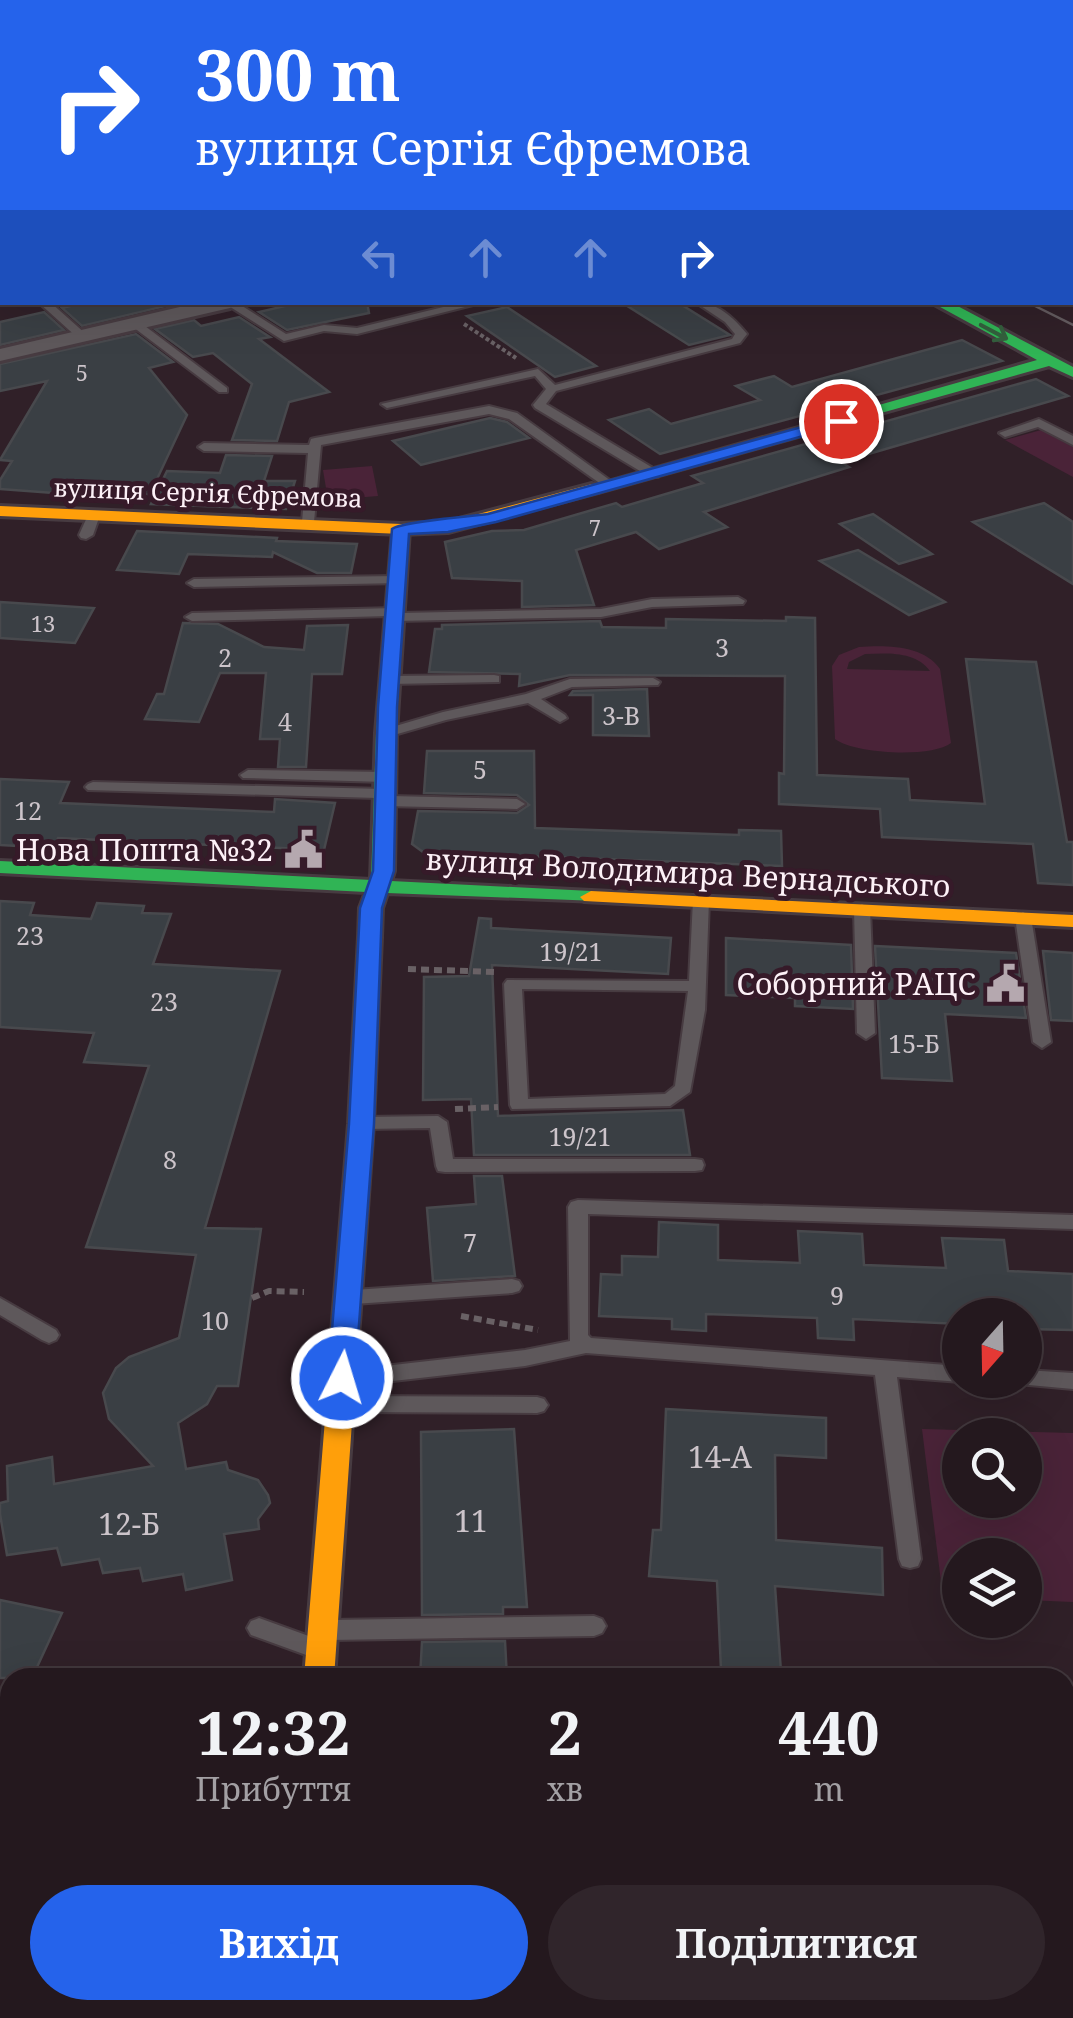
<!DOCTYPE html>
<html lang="uk">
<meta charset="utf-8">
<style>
:root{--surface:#24181e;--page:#30252b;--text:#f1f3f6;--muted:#a3a0a4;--line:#41373c;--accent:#2563eb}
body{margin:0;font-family:"Noto Serif",serif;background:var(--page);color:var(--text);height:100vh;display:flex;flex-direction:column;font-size:38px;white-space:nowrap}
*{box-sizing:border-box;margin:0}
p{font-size:32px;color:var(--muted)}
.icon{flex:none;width:55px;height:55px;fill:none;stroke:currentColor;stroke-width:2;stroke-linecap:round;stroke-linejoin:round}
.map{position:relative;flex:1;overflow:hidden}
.panel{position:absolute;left:0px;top:1668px;width:1075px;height:352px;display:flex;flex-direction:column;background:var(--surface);border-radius:30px 30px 0 0;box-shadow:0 10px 40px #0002,0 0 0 2px var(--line)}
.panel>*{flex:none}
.hud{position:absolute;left:0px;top:0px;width:1075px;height:305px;box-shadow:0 10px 40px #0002,0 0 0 2px var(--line);background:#2563eb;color:#fff;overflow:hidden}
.needle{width:65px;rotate:200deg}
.buttons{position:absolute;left:942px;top:1298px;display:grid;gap:20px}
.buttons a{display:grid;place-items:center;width:100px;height:100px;border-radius:50%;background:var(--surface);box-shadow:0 10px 40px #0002,0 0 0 2px var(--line);font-size:50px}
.pin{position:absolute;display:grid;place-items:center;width:85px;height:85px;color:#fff;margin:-42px;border:5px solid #fff;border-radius:50%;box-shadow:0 2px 10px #0007}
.me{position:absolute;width:110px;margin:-55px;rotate:5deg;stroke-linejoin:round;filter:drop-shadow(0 0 8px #0008)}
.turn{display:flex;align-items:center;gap:35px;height:210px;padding:0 30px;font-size:45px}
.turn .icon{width:130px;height:130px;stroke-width:2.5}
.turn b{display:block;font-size:70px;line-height:85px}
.lanes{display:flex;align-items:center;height:95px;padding:0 30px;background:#0003;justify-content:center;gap:50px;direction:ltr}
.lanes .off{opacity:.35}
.eta{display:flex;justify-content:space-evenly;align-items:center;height:170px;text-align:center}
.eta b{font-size:60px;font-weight:700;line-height:70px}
.action{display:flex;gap:20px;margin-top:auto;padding:20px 30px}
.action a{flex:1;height:115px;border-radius:60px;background:var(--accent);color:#fff;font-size:40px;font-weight:700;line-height:115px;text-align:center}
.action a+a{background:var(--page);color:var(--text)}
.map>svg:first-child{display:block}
</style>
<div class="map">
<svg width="1073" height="2018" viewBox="0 0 1073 2018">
<rect width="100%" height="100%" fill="#302028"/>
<g fill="#4a2338" fill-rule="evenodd">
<path d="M1041,430l32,17v30l-68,-37z"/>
<path d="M372,466l6,30 -50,4 -5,-30z"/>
<path d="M859,647c27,-2 65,-2 81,22l11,74c-19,15 -96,11 -116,-4l-3,-73 7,-11zM865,654c22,-1 51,-3 65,17l-83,-2 2,-7z"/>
<path d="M922,1429l151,4v169l-48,-2v-45h-65v44l-17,-1zM960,1435h65v65h-65z"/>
</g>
<g fill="#3a3f44" stroke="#48494d" stroke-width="2.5">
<path d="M87,302h84l3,2 -92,22 -20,-18z"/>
<path d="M302,302h65l2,11 -82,17 -28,-18z"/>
<path d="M621,302h56l53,33 -41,10z"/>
<path d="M507,307l89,59 -41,11 -88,-61z"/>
<path d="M44,312l20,18 -64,15v-23z"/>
<path d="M239,317l31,20 -11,2 70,53 -40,10 -12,39 -45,-1 20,-56 -39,-31 -20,4 -38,-28 39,-9 7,6z"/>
<path d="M136,334l37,28 -24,6 38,47 -37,79 -69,1 -81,-6v-9l12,-19 -12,-1 47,-79 -47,10v-27z"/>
<path d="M962,340l40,21 -342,93 -51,-34 40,-11 22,15 89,-24 -24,-14 38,-10 18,11z"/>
<path d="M1036,379l32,17 -227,66 8,5 -145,45 23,15 -68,22 -23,-17 -60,18 18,55 -72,2v-26l-70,-3 -7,-36 47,-11 32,-1 92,-27 6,4 81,-24 -11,-7z"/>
<path d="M490,418l17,4 22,16 -108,27 -28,-24z"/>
<path d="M226,455l46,1 -8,25h31l-9,28 -135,-5 16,-33 53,2z"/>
<path d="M1044,503l29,19v62l-100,-62z"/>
<path d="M873,514l59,40 -33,10 -59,-40z"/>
<path d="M137,531l140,7 -1,3 81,3 -6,29h-34l-44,-21 -1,5 -84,-3 -9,20 -62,-4z"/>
<path d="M858,550l87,52 -36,13 -89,-54z"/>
<path d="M0,602l94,6 -19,35 -75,-5z"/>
<path d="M786,617l29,1 2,157 91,4 2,21 75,4 -19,-145 70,3 31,180h6v43l-35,-2 -5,-39 -151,-7 -2,-28 -101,-5v-31l5,1 1,-98 -215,-1 -51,11 1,-12 -91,-2 6,-43h7v-4l158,-4 2,6 64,1v-9l120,2z"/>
<path d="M183,623l35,1 46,23 40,3 3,-24 41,-1 -6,49h-30l-6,93h-28l2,-28h-20l6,-66h-46l-21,49 -54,-3 12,-25h7z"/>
<path d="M647,689l2,47 -56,-1v-40h-23l3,-4z"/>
<path d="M427,751h107l1,77 204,7v-5l42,1 1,35 -359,-14 -11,-8 6,-33 99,2 12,-8 -12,-10 -93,-2z"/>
<path d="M0,779l69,3 -9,21 214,9 1,-13 60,4 -11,47 -266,-12 -4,10 -54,-3z"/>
<path d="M0,901l34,2 -4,12 61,4 6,-16 47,3 -2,7 29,1 -18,50 127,7 -75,257 56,1 -23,157h-21l-10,18 -29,19 8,46 40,-7 2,8 30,10 10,15 2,8 -12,16 1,10 -35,5 8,46 -46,10 -3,-16 -40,7 -3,-13 -37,5 -4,-14 -37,6 -5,-17 -50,7 -7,-41v-11l8,-2 -1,-35 45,-9 2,27 99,-18 -44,-47 -6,-26 13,-25 13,-11 50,-19 17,-83 -110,-8 63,-181 -65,-4 10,-29 -94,-6z"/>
<path d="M479,918l12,1v9l180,10 -3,36 -176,-9 6,151 185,-6 7,45h-216l-3,-56 -48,1 1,-123 45,-1z"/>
<path d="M726,938l125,7 2,64 -58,-3v-8l-69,-3z"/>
<path d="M875,946l141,7 10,65 -81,-4 7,67 -70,-3z"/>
<path d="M1043,951l30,2v68l-22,-1z"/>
<path d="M474,1176h28l13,100 -82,5 -6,-73 49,-4z"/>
<path d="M659,1222l59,3v35l82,3 -2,-32 64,3 2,31 82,3 -4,-30 62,2 4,31 65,3v56l-48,-1v-14h-65v9l-107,-5 1,21 -36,-2 -1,-20 -111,-4v17l-34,-2v-10l-73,-3 2,-42 21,1v-19l36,1z"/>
<path d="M666,1409l160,9v40l-51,-3 1,85 106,8 1,47 -108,-9 6,86 -60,-2 -4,-89 -68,-5 4,-46h8z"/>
<path d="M514,1429l13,178h-24v7l-81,1 -1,-183z"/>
<path d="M0,1600l62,13 -30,65h-32z"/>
<path d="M505,1641l2,37h-87l2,-36z"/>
</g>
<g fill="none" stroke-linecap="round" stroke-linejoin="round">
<defs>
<g id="lane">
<path d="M1069,0h4v4l-5,-2z"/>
<rect x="1072" y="76" width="1" height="6"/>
<rect x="0" y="229" width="2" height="6"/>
<rect x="0" y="254" width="2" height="8"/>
<path d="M38,302h12l37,33v4h-8z"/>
<path d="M236,302l50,32 38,-9 33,3 107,-26h21l-128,32 -33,-3 -40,10 -60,-38z"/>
<path d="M695,302c22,0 38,15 52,32l-7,9 -184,48 -10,13 112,67v6h-8l-115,-69 -2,-3 13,-16 -11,-13 -148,32 -6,-4 157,-35 17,16 177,-46 3,-5 -10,-12z"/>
<path d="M133,323h8l86,65v4h-8l-86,-65z"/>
<path d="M489,406l28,7 101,73 -10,3 -99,-70 -20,-5 -168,31 -7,77 -6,4 -6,-4 6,-69 -104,-2 -6,-4 6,-4 105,2 2,-6 4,-1z"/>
<path d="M1039,419l34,17v9l-35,-18 -33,10 -6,-4z"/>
<path d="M94,511l6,4 -7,20 -7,4 -5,-1 -2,-3 9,-20z"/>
<path d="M397,576l7,4 -2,3 -208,4 -7,-4 7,-4z"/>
<path d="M738,597l7,4 -2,3 -91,3 -51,10 -206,4 -6,-5 -197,5 -7,-4 7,-4 203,-5 6,5 200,-4 51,-10z"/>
<path d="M494,675l5,1v6l-110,2 -7,-4 7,-4z"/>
<path d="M653,678l7,4 -2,3 -86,2 -31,12 24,16 2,3 -7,4 -32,-19 -82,17 -59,17 -7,-4 2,-3 61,-18 83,-18 44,-15z"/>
<path d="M248,770l137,2 8,5 -8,5 -142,-4 -3,-3z"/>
<path d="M93,782l291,7 5,2 1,5 127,3 8,5 -8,5 -133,-3 -5,-2 -1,-6 -290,-8 -3,-3 3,-3z"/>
<path d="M701,895l8,5 -4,110 -15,82 -20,14 -158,3 -2,-4 -6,-121 3,-4 182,1 4,-81zM522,989l166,2 -13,95 -10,8 -137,5z"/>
<path d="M862,904l8,5 5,124 -9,6 -9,-6 -3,-124z"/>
<path d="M1023,912l8,5 20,125 -9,6 -9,-6 -18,-125z"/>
<path d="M438,1116l9,6 6,37h242l7,1 2,5 -2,5 -7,1 -250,1 -7,-1 -2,-5 -6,-38 -66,1 -9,-6 9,-6z"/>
<path d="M578,1200l495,15v14l-485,-15v121l3,3 369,28v14h6l-6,2 -63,-5 24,182 -3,7 -8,2 -8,-2 -3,-7 -24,-184 -289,-22 -61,13 -176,20 -7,-2 -3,-6 3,-6 7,-2 176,-20 45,-9 -2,-134 3,-5z"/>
<path d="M512,1279l7,2 3,5 -3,5 -7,2 -158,11 -7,-2 -3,-5 3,-5 7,-2z"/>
<path d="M0,1298l56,32 3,5 -3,5 -7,3 -7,-3 -42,-25z"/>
<path d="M1025,1370l48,3v16l-55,-5 -2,-4h9z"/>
<path d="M345,1396l192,1 7,2 4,6 -4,6 -7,2 -192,-1 -7,-2 -4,-6 4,-6z"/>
<path d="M594,1616l8,3 4,7 -4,7 -8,3 -264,4 -8,-3 -4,-7 4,-7 8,-3z"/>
<path d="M259,1618l58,21 4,7 -4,7 -8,3 -58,-21 -4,-7 4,-7z"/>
<rect x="0" y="1798" width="10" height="22"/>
</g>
<g id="street">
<path d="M974,0h20l1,2h-20z"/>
<rect x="1072" y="30" width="1" height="10"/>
<rect x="1072" y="107" width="1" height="10"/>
<path d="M201,302h39l-10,6 -230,53v-12z"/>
<rect x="252" y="2010" width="50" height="8"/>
</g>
<g id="fast">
<path d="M483,0h15l1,2h-14z"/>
<path d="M931,302h19l123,65v10l-24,-11 -451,126 -14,-3 453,-129z"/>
<path d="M401,524l8,5 -13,204 -2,138 -3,10 200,10 11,6 -4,4 -211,-8 -5,15 -1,29 -11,7 -11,-7 1,-29 6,-16 -366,-19v-12l371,19 5,-147 17,-204z"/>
</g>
<g id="slow">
<path d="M0,140l2,1v6l-2,1z"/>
<path d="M592,484l6,2v6l-150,40 -47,2 -401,-18v-10l401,18 47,-2z"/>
<path d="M591,891l482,24v12l-489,-26 -4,-4z"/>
<path d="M370,930l11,7 -8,187 -39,554h-30l45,-554 10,-187z"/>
</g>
<g id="jam">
<path d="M333,0h14l1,2h-13z"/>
<rect x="1072" y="272" width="1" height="8"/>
</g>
</defs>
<use href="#lane" stroke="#473b41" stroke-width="4"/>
<use href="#street" stroke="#473b41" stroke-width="6"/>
<use href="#fast" stroke="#473b41" stroke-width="6"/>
<use href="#slow" stroke="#473b41" stroke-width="6"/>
<use href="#jam" stroke="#473b41" stroke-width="6"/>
<g stroke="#696165" stroke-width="4" stroke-dasharray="4 2.5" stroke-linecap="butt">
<path d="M411,0l10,2"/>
<path d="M142,2l14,-2"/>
<path d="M774,2l14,-2"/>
<path d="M464,324l52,34"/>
</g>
<g stroke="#696165" stroke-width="6" stroke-dasharray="8 5" stroke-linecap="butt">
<path d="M408,969l87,3"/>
<path d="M455,1109l43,-2"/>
<path d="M252,1298l17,-7 35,1"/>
<path d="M461,1316l77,14"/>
</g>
<path stroke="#696165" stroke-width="9" stroke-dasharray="10 6" stroke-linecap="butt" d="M225,2018l1,-8"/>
<use href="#lane" fill="#5e585b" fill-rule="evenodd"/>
<use href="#street" fill="#5e585b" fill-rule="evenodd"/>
<use href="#fast" fill="#30b455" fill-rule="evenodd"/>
<use href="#slow" fill="#ff9f0a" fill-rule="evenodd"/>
<use href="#jam" fill="#e5322d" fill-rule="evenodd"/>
<path stroke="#635b5f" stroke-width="2.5" d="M1027,302l46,23"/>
</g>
<defs><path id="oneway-shaft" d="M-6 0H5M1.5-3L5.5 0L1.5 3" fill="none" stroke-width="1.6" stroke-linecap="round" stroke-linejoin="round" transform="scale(2.5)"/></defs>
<use stroke="#335f3d" href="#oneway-shaft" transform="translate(994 332) rotate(28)"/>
<path fill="#2563eb" stroke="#184099" stroke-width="2.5" d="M841,416l5,2v6l-350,98 -48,10 -39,2 -12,173 -3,164 -12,37 -8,216 -19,254 -4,7 -9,3 -10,-3 -4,-7 21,-254 11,-216 13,-37 5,-164 14,-178c11,-8 76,-12 96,-15z"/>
<defs>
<symbol id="civic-bare" viewBox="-9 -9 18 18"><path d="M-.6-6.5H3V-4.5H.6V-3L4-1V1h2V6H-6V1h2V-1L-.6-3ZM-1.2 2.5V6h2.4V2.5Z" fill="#b5a8af" stroke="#361a29" stroke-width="2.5" paint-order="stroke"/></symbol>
</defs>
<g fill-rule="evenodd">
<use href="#civic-bare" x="276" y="822" width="55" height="55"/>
<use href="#civic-bare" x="978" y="956" width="55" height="55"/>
</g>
<g text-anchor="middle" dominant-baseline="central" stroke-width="10" stroke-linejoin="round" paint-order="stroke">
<g font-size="22" fill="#ccc4ca">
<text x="82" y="372">5</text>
<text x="595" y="527">7</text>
<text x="43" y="623">13</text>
</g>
<g font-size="25" fill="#fdf1f7" stroke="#361a29">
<text transform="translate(208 492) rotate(2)">вулиця Сергія Єфремова</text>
</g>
<g font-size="25" fill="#ccc4ca">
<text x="722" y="647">3</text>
<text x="225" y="657">2</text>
<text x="621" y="715">3-В</text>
<text x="285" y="721">4</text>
<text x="480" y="769">5</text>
<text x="28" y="810">12</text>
<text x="30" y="935">23</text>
<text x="571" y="951">19/21</text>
<text x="164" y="1001">23</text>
<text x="914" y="1043">15-Б</text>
<text x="580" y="1136">19/21</text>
<text x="170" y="1159">8</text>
<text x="470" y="1242">7</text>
<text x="837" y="1295">9</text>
<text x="215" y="1320">10</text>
</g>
<g font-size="30" fill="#fdf1f7" stroke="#361a29" text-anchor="end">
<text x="273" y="849">Нова Пошта №32</text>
<text x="976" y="983">Соборний РАЦС</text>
</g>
<g font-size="30" fill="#fdf1f7" stroke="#361a29">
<text transform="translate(688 872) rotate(3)">вулиця Володимира Вернадського</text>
</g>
<g font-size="30" fill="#ccc4ca">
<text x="720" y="1456">14-А</text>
<text x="471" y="1520">11</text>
<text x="129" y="1523">12-Б</text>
</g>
</g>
</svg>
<div class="buttons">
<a><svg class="needle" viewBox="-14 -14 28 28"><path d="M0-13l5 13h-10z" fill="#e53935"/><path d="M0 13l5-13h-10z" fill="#a3a0a4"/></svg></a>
<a><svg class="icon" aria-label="search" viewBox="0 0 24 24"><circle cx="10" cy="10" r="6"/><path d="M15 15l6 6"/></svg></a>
<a><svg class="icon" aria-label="layers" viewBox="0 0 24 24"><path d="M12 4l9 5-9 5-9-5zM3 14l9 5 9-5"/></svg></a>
</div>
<div class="pin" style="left:841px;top:421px;background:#d93025"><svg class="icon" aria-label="arrive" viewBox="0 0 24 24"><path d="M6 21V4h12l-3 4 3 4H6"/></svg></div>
<svg class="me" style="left:342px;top:1378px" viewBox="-20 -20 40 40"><circle r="17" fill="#2563eb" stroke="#fff" stroke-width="3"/><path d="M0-11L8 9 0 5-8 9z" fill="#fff"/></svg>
<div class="hud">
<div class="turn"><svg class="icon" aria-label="right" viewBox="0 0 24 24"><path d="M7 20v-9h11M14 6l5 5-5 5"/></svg><div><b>300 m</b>вулиця Сергія Єфремова</div></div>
<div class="lanes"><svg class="icon off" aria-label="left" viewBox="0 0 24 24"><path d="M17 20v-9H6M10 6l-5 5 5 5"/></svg><svg class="icon off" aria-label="ahead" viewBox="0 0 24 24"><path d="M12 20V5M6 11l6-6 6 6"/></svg><svg class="icon off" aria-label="ahead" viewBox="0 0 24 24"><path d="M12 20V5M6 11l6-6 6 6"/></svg><svg class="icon" aria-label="right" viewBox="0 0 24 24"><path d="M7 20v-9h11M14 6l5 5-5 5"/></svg></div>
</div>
<section class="panel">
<div class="eta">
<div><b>12:32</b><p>Прибуття</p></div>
<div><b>2</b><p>хв</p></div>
<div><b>440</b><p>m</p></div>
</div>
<div class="action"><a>Вихід</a><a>Поділитися</a></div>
</section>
</div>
